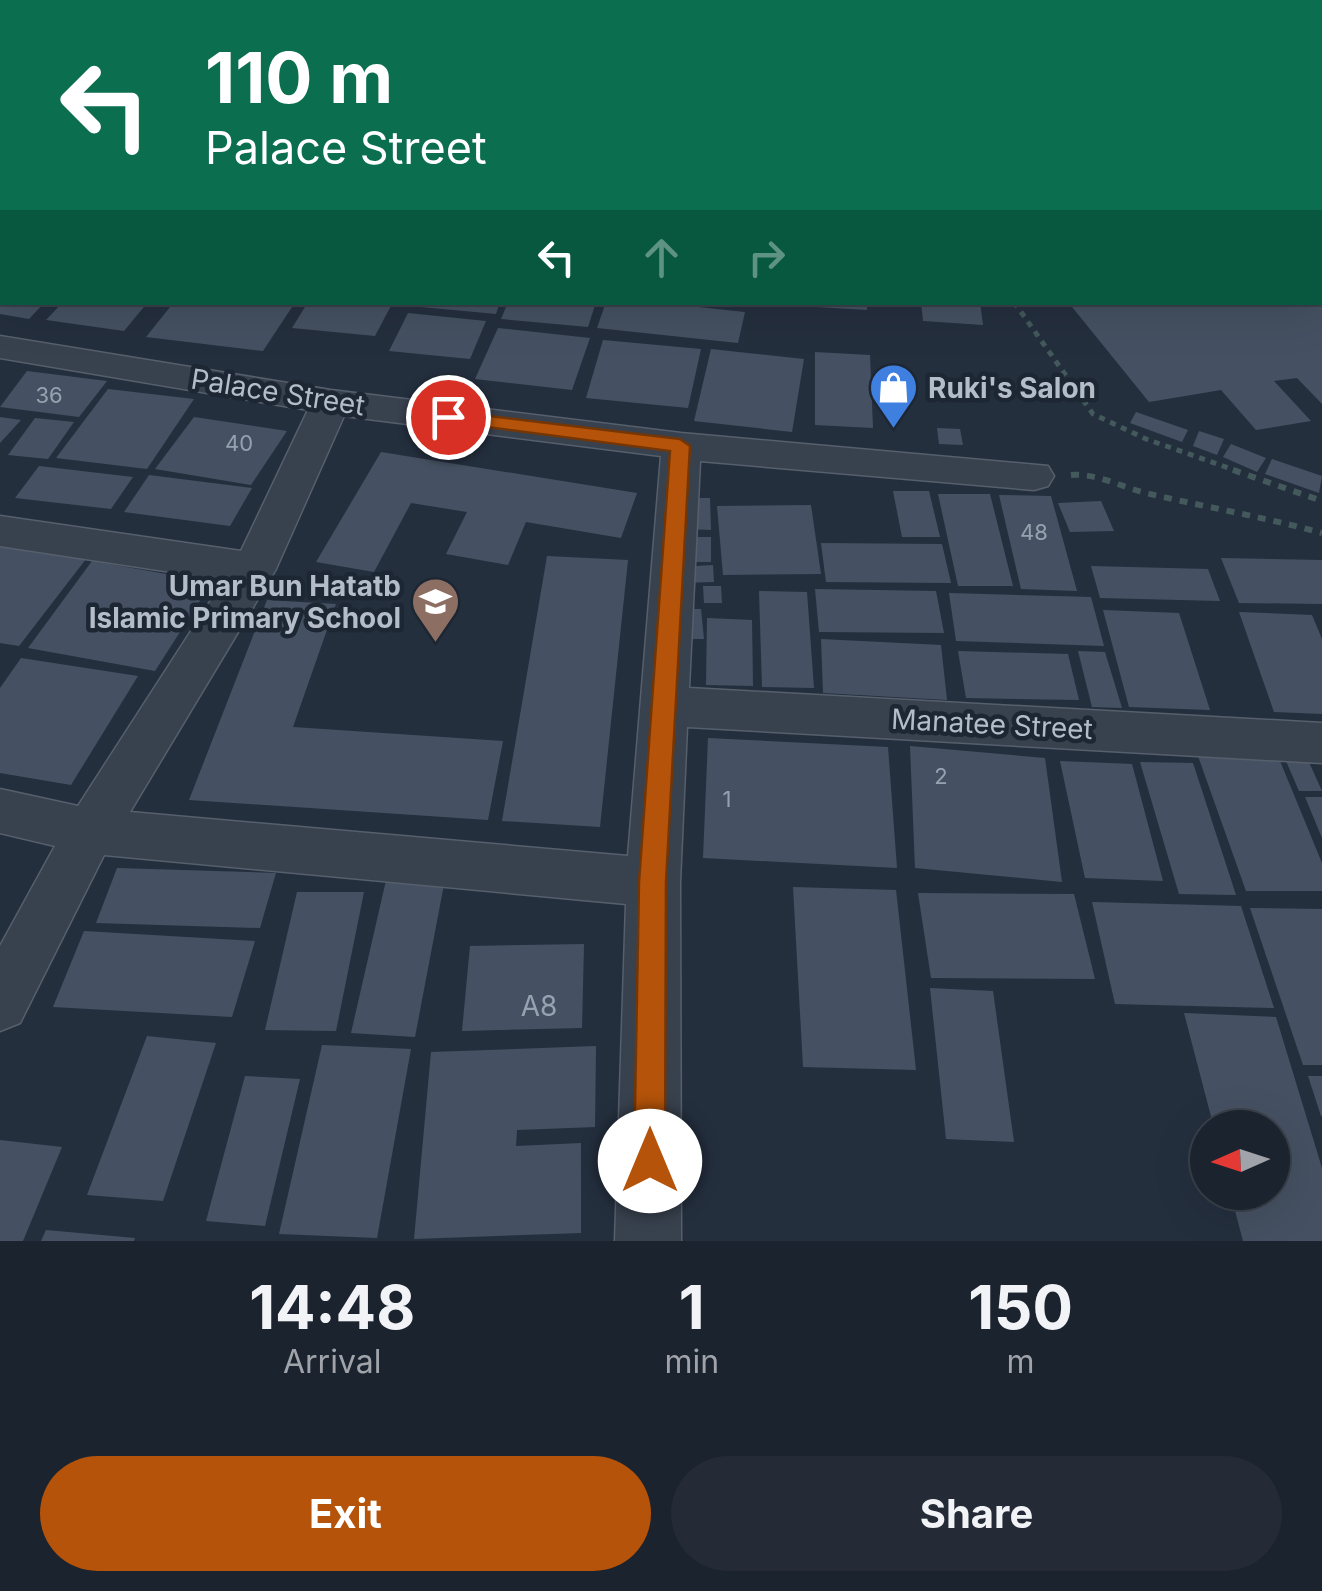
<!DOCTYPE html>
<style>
:root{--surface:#1b232e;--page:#242b36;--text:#f1f3f6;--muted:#a0a4aa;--line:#39404a;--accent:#b45309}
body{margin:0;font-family:Inter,sans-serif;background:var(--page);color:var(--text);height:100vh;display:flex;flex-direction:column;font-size:38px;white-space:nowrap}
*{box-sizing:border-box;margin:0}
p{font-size:32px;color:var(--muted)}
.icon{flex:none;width:55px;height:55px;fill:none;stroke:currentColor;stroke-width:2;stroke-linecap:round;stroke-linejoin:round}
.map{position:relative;height:1241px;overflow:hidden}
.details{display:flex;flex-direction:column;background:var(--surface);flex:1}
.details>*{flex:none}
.guide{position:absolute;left:0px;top:0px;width:1322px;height:305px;box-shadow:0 10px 40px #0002,0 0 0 2px var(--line);background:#0b6e4f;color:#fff;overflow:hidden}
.needle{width:65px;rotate:267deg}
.controls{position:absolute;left:1190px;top:1110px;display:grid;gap:20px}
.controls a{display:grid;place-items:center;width:100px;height:100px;border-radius:50%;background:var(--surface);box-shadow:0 10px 40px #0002,0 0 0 2px var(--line);font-size:50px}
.pin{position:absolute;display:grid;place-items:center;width:85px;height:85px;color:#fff;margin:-42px;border:5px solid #fff;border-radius:50%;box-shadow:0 2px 10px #0007}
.me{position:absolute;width:110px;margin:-55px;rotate:0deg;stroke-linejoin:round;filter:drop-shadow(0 0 8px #0008)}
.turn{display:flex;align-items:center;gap:35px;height:210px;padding:0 40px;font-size:45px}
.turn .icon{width:130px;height:130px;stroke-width:2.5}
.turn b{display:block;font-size:70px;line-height:85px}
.lanes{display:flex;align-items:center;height:95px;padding:0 40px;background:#0003;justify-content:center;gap:50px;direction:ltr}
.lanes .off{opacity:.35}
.eta{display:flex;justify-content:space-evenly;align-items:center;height:170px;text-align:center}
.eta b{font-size:60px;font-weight:700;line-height:70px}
.action{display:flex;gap:20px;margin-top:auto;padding:20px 40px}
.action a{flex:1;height:115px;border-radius:60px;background:var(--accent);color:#fff;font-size:40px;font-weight:700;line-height:115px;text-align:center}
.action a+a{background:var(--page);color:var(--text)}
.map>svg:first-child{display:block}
</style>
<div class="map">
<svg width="1322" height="1241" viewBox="0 0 1322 1241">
<rect width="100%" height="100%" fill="#242f3e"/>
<g fill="#455162">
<path d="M0,302h45l-16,17 -29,-5z"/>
<path d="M63,302h85l-24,29 -78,-11z"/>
<path d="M174,302h103l17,2 -31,47 -117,-14z"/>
<path d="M308,302h85l-18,34 -83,-8z"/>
<path d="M412,302h88l-4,12 -86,-8z"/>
<path d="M508,302h88l-8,25 -87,-8z"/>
<path d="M606,302h46l93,10 -7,31 -141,-15z"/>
<path d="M799,302h68v8l-68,-4z"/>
<path d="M921,302h59l3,23 -60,-4z"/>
<path d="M1068,302h254v102l-25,-26 -23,3 37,40 -55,9 -35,-40 -72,12z"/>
<path d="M408,313l78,8 -16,38 -81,-8z"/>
<path d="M498,328l92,10 -18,52 -97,-11z"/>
<path d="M603,340l98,9 -13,59 -102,-10z"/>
<path d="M711,349l93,10 -12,73 -98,-11z"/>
<path d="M815,352l55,3 3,73 -58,-3z"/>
<path d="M27,371l80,10 -28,36 -79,-10z"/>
<path d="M108,389l86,10 -47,70 -91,-11z"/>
<path d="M1136,412l52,18 -6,12 -52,-19z"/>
<path d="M0,417l21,3 -21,23z"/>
<path d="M194,417l93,14 -36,54 -96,-16z"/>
<path d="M35,418l39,4 -26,37 -40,-4z"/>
<path d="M937,428l23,1 3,16 -24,-1z"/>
<path d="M1199,431l25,8 -7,16 -24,-9z"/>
<path d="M1231,444l35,14 -9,14 -34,-15z"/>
<path d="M381,452l256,41 -16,45 -95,-16 -18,43 -62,-11 21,-42 -56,-9 -37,69 -58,-10z"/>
<path d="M1272,459l50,17 -3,17 -54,-19z"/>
<path d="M39,466l94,11 -22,32 -96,-11z"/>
<path d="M149,475l103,13 -22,38 -106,-14z"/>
<path d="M893,491h36l11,46h-38z"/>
<path d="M938,494h52l23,92h-55z"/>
<path d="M999,495l52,1 26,95 -56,-2z"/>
<path d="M686,498h24l1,32 -26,-1z"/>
<path d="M1101,501l13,30 -44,1 -12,-29z"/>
<path d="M811,505l10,69 -98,1 -6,-69z"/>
<rect x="690" y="537" width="21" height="25"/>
<path d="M0,543l86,16 -67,87 -19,-3z"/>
<path d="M821,543l121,1 9,39 -125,-1z"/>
<path d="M547,556l81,4 -28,267 -98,-6z"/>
<path d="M1221,558l101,2v44l-83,-1z"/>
<path d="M92,561l120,21 -57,89 -127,-23z"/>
<path d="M713,565l1,17 -33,1 -1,-16z"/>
<path d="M1091,566l117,3 12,32 -120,-3z"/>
<path d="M703,586h18l1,17h-18z"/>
<path d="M815,589l121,2 8,42 -125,-1z"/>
<path d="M759,591l48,1 7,96 -52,-1z"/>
<path d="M949,593l142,4 13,49 -148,-5z"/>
<path d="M267,600l69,4 -43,123 210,14 -15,79 -299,-20z"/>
<path d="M679,609h22l3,30h-23z"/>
<path d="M1103,610l76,3 31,97 -81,-3z"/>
<path d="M1239,612l73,3 10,24v75l-48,-2z"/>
<path d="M707,618l45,2 1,66 -47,-1z"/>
<path d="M821,639l120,6 6,55 -124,-7z"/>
<path d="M958,651l110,3 11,46 -113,-2z"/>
<path d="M1078,651l27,1 17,56 -30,-1z"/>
<path d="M21,658l117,18 -67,109 -71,-12v-85z"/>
<path d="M708,738l180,9 9,121 -194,-10z"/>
<path d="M910,746l135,12 17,124 -147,-14z"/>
<path d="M1198,756h80l44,107v28h-76z"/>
<path d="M1308,760l14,31h-23l-13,-30z"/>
<path d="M1060,761l72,3 31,117 -78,-3z"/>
<path d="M1140,762l53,1 43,132 -57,-1z"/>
<path d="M1305,797h17v41z"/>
<path d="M117,868l159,5 -16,55 -164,-5z"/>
<path d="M387,876l58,3 -30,158 -64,-4z"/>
<path d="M793,887l103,3 20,180 -113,-3z"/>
<path d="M297,892h67l-28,139 -71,-1z"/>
<path d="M918,893l156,1 21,85 -164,-1z"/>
<path d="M1092,902l149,4 33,102 -159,-4z"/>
<path d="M1250,908l72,1v156h-19z"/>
<path d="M84,931l171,10 -23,76 -179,-10z"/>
<path d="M584,944l-2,84 -120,3 8,-85z"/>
<path d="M930,988l63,3 21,151 -68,-3z"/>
<path d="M1184,1013l92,4 46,151v73h-79l-13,-49h42v-64h-58z"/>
<path d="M147,1036l69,7 -53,158 -76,-6z"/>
<path d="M322,1045l89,4 -34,189 -98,-4z"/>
<path d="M596,1046l-1,81 -78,3 -1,16 65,-3v90l-167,6 17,-187z"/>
<path d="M245,1076l55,3 -35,147 -59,-5z"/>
<path d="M1308,1076h14v40h-1z"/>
<path d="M0,1140l62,7 -39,94h-23z"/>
<path d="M46,1230l89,8 -1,3h-93z"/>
</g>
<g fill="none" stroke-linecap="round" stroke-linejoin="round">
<defs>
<g id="minor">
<rect x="813" y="0" width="24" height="2"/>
<path d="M1074,0h29l1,2h-29z"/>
<rect x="0" y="69" width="2" height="16"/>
<rect x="1320" y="73" width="2" height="16"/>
<rect x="0" y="191" width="2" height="18"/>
<path d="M0,336l331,54 350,43 367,33 6,10 -6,10 -14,4 -334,-29 -11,227 633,35v40l-635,-36 -7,155 1,359h-66l11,-337 -522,-49 -84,168 -20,8v-85l55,-100 -55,-13v-44l78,17 146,-226 -224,-34v-30l241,35 67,-141 -308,-52zM344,416l317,40 -33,400 -498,-44 146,-243z"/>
</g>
</defs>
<use href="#minor" stroke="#565f6c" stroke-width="3"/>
<path stroke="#44595c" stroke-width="5" stroke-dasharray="6 6" stroke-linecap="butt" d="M1014,302l79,112 53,25 94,33"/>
<g stroke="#44595c" stroke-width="6" stroke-dasharray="8 8" stroke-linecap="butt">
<path d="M1233,470l89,31"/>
<path d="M1071,475c26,-2 50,12 75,18 59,14 118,24 176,40"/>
</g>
<use href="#minor" fill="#38414e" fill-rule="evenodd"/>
</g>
<path fill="#b45309" stroke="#753606" stroke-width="2.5" d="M448,411l232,28 10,7 -24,436 -1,279 -4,11 -11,5 -12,-5 -4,-11 5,-279 31,-431 -229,-30 -3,-4z"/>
<defs>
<symbol id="shop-pin" viewBox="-11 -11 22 30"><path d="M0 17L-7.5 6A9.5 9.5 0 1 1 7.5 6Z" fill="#3f7fe0" stroke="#1d2633"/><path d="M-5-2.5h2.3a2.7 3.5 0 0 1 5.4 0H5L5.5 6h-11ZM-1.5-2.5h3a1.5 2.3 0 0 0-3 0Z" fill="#fff"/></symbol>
<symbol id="school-pin" viewBox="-11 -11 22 30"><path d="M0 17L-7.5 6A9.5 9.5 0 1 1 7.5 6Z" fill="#8d6e63" stroke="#1d2633"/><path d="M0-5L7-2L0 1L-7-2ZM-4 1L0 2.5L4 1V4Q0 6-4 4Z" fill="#fff"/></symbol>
</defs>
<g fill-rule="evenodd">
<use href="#shop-pin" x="866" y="360" width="55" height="75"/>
<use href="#school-pin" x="408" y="574" width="55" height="75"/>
</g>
<g text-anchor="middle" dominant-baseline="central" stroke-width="9" stroke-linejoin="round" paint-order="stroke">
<g font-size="22" fill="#98a1af">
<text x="49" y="395">36</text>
<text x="239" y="443">40</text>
<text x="1034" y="532">48</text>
<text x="941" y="776">2</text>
<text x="727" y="799">1</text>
</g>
<g font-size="28" font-weight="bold" fill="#b4bcc9" stroke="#1d2633" text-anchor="start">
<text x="928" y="388">Ruki's Salon</text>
<text x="401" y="586" text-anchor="end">Umar Bun Hatatb<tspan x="401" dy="32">Islamic Primary School</tspan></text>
</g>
<g font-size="28" fill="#b4bcc9" stroke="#1d2633">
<text transform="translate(278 392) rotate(9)">Palace Street</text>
<text transform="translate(992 724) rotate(3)">Manatee Street</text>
</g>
<g font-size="28" fill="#98a1af">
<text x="539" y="1006">A8</text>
</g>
</g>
</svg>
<div class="controls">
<a><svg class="needle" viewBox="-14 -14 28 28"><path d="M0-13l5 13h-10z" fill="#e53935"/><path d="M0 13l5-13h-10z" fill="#a0a4aa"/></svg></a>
</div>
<div class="pin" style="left:448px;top:417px;background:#d93025"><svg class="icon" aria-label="arrive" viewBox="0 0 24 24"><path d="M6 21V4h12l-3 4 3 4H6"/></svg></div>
<svg class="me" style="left:650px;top:1161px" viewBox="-20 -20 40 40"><circle r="19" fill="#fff"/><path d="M0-13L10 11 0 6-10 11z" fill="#b45309"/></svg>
<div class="guide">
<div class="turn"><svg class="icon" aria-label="left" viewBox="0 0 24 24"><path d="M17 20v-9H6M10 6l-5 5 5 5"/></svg><div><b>110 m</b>Palace Street</div></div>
<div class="lanes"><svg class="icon" aria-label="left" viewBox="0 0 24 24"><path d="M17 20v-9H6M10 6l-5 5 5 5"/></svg><svg class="icon off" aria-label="ahead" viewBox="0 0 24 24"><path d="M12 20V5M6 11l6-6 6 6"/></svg><svg class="icon off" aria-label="right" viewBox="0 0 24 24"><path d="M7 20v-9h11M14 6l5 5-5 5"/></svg></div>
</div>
</div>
<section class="details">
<div class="eta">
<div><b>14:48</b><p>Arrival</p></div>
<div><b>1</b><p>min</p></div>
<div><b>150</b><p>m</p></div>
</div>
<div class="action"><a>Exit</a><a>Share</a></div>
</section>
